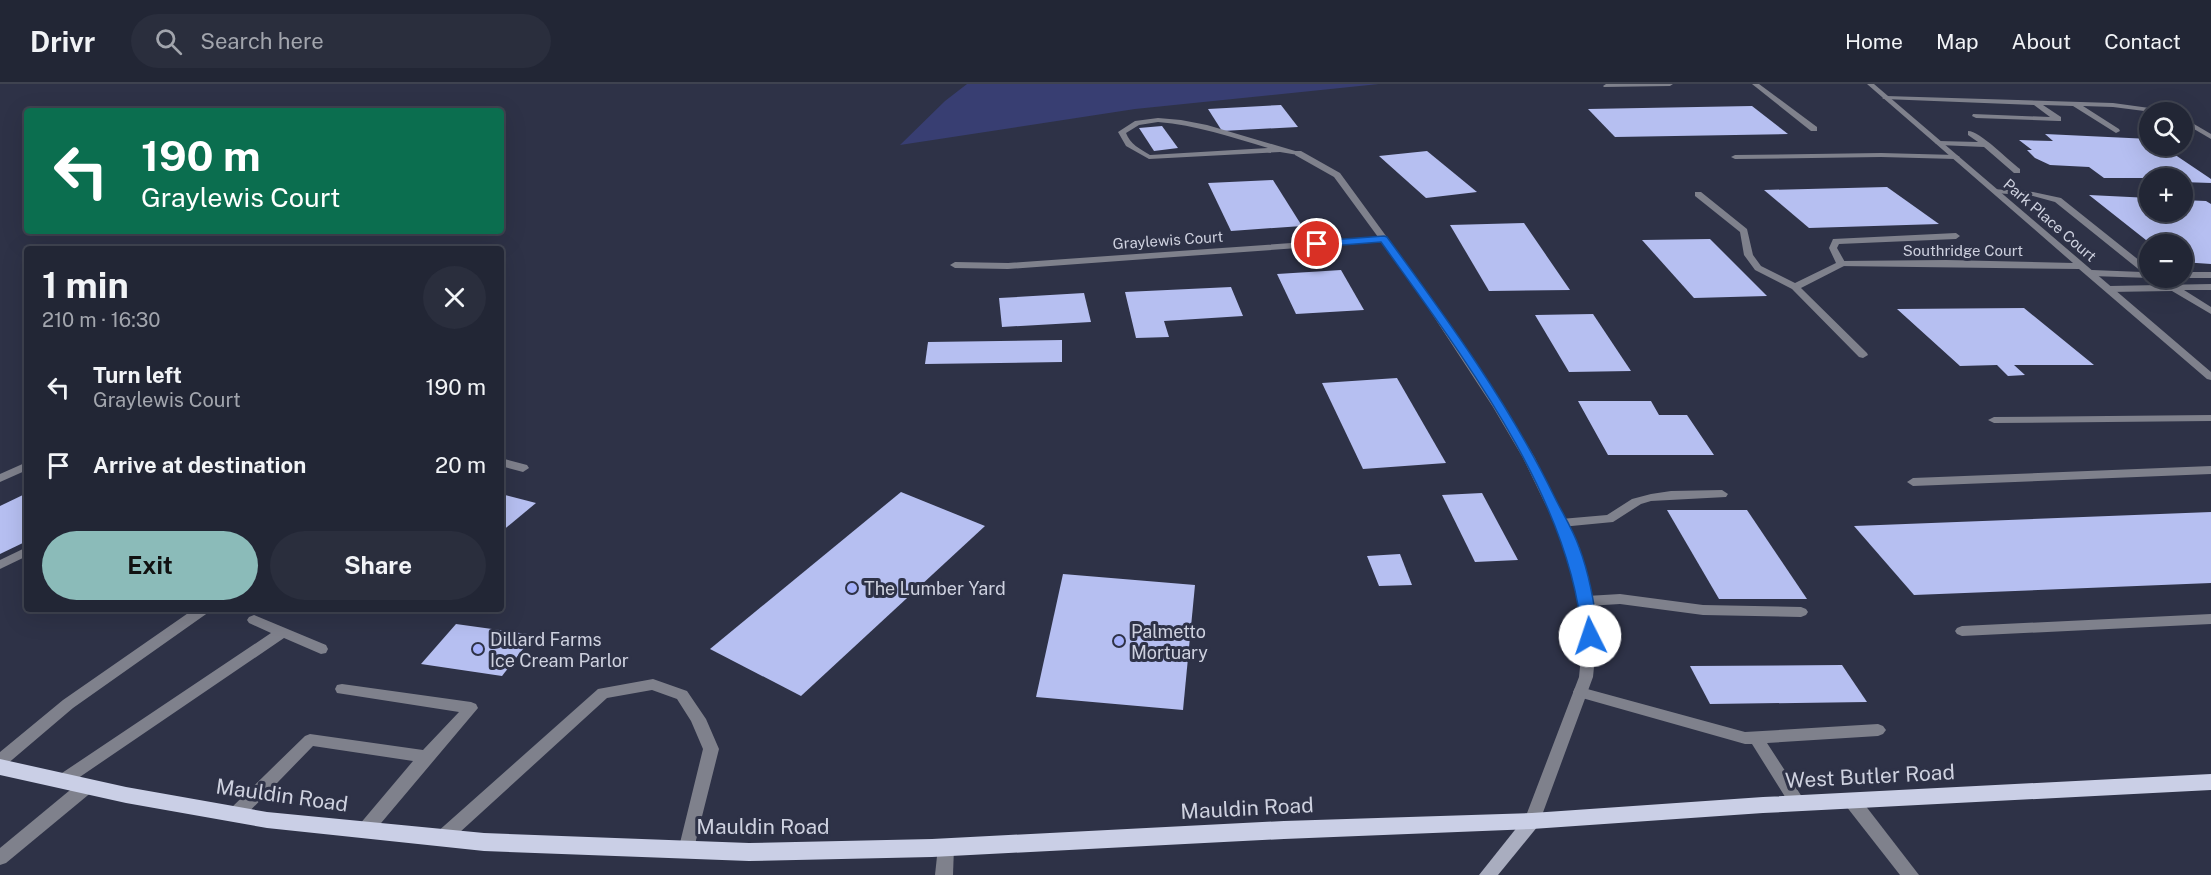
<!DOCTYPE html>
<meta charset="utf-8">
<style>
:root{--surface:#222635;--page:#2a2e3d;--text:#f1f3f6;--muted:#a2a5ad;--line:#3f4350;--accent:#8bbbb9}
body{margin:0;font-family:"Public Sans",sans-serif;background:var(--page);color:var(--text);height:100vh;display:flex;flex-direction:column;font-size:22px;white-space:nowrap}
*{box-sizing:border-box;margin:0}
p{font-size:20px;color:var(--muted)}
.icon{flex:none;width:33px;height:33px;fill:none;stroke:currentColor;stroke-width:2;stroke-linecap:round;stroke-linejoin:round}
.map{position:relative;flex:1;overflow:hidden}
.side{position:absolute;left:24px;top:162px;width:480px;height:366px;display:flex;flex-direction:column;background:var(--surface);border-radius:6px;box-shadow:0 6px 24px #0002,0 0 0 2px var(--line)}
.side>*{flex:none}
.guide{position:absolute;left:24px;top:24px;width:480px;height:126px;border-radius:6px;box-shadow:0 6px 24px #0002,0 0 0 2px var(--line);background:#0b6e4f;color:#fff;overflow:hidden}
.fabs{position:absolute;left:2139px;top:18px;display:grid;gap:12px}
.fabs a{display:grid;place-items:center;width:54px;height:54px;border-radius:50%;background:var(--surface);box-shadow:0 6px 24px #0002,0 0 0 2px var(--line);font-size:30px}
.pin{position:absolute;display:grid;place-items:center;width:51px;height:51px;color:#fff;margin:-26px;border:3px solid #fff;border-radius:50%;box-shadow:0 2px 6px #0007}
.me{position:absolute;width:66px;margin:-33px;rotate:356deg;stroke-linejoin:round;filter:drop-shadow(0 0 4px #0008)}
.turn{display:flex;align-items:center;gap:21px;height:126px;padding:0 18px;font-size:27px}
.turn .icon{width:78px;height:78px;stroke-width:2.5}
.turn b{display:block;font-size:42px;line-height:51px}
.round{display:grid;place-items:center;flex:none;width:63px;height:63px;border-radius:32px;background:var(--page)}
.overview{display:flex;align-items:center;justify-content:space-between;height:102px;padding:0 18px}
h1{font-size:36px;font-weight:700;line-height:45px}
.button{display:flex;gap:12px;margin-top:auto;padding:12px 18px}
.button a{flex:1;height:69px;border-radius:36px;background:var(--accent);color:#111;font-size:24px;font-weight:700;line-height:69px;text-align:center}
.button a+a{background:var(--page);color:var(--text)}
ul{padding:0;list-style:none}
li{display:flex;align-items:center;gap:18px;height:78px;padding:0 18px}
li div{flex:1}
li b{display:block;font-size:22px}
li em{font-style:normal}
header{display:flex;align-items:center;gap:36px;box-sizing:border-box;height:84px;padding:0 30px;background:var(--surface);border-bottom:2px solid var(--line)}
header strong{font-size:28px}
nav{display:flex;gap:33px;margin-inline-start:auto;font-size:21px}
.search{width:420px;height:54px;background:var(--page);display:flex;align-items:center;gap:15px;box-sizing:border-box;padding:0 21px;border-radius:33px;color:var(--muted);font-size:22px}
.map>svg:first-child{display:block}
</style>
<header>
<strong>Drivr</strong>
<div class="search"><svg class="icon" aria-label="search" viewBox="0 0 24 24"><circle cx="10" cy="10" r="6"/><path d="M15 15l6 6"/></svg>Search here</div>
<nav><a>Home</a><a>Map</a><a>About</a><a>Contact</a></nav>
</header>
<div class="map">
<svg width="2211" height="791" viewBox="0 0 2211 791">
<rect width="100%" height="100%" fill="#2e3247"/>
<path fill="#383e72" d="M967,0h412l-244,25 -235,36 45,-44z"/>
<g fill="#b6bff1">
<path d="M1281,21l17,22 -76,4 -14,-22z"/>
<path d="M1752,22l36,28 -173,3 -27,-28z"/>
<path d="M1162,42l16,22 -24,3 -15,-23z"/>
<path d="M2045,50l105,5v7h12l49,33v4l-29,-1v-4h-78l-15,-11 -39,-2 -15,-7 -8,-8h5l-13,-10 34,1z"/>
<path d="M1427,67l50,41 -51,6 -47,-42z"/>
<path d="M1273,96l29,46 -71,5 -23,-48z"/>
<path d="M1887,103l52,37 -130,4 -45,-38z"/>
<path d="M2089,111l61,3v14h32v-12l24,1 5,3v60l-29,-2v-18h-31z"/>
<path d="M1524,139l46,67 -81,1 -39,-66z"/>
<path d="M1710,155l57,57 -73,2 -52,-58z"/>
<path d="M1341,186l23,40 -68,4 -19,-40z"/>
<path d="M1231,203l12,29 -79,5 5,16 -33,1 -11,-46z"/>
<path d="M1084,209l7,29 -89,5 -3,-29z"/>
<path d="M2024,224l70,57h-80l11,10 -17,1 -11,-11 -37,1 -63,-57z"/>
<path d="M1593,230l38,57 -62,1 -34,-57z"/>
<path d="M1062,256v22l-137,2 3,-22z"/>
<path d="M1397,294l49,85 -83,6 -41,-86z"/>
<path d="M1578,317h73l8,14h28l27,40h-106z"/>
<path d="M901,408l84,34 -184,170 -91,-47z"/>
<path d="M27,409v48l-27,13v-48z"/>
<path d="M1482,409l36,67 -43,2 -33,-67z"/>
<path d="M501,410l35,9 -35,29z"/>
<path d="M1667,426h80l60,89h-88z"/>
<path d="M2211,428v71l-297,12 -60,-69z"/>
<path d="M1400,470l12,31 -33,1 -12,-30z"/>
<path d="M1063,490l132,11 -12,125 -147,-13z"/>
<path d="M456,540l78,11 -32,41 -81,-12z"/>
<path d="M1842,581l25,37 -157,2 -20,-38z"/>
</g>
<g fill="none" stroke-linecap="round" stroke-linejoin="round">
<g fill="#7f818c" fill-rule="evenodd">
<path d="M1606,0h67l-3,2 -66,1 -1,-1z"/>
<path d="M1752,0h7l58,43v4h-6z"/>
<path d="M1886,12l227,7 51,7 4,2h-16l-39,-5 -30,-1 36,23 1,2 -4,2 -43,-27 -30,-1 18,12v4h-3l-82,-3 -4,-2 1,-2 77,3 -16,-12 -150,-6 -2,-1z"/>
<path d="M2182,33l29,17v5l-29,-17z"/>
<path d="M1158,34l23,2 26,5 95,28 -4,2 -18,-3 -131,7 -23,-13 -8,-14 17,-11zM1158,38c38,3 73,15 110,26l-118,7c-10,-6 -20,-11 -24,-22l13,-8z"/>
<path d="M1968,47c12,0 41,30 52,38v4h-6l-30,-26 -45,-2 -4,-2 4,-2 39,1 -10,-7z"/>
<path d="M1881,69l75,2 4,2 -4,2 -75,-2 -146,2 -4,-2 4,-2z"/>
<path d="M1993,105l40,3 28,6 89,71v9h1h-1l-58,-2 -3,-1 -2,-2 5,-3 50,2 -87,-70 -22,-6 -37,-3 -4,-2z"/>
<path d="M1695,108h6l46,37 6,26 8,11 34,17 41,-20 -7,-15 4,-9 123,-6 4,3 -4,3 -117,5 -2,4 9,16 -2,2 -43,22 66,65 1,2 -5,3 -4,-1 -67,-68 -37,-19 -11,-15 -4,-23 -45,-36z"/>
<rect x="2182" y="188" width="29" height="6"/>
<path d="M2211,200v6h-27l27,17v7l-39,-23 -63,1 -5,-3 5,-3z"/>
<path d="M2211,331v6l-217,2 -6,-3 6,-3z"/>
<path d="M501,374l26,7 2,3 -6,4 -22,-6z"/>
<path d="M27,378v8l-27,12v-8z"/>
<path d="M2211,382v8l-298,12 -6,-4 6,-4z"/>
<path d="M1722,406l6,4 -2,3 -75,4 -10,3 -28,18 -52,5 -6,-4 6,-4 46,-4 25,-16 19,-5 20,-3z"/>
<path d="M27,463v9l-27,13v-9z"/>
<path d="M1620,510l83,11 98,2 5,2 2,3 -2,3 -5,2 -98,-2 -83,-11 -33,2 -5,-2 -2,-3 2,-3 5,-2z"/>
<path d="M194,525h17l-2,3 -136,96 -67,57 -6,2v-15l63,-52z"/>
<path d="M2211,530v10l-249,12 -5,-2 -2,-3 2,-3 5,-2z"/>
<path d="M254,531l72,30 2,4 -2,4 -5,1 -37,-16 -216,147 -6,2 -6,-2 -2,-4 2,-4 215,-144 -22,-10 -2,-3 2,-3z"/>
<path d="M653,595l34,12 19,28 13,30 -27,107 -6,2 -6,-2 -2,-5 25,-102 -12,-28 -14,-22 -25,-9 -45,8 -159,145 -6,2 -6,-2 -2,-5 2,-5 162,-144z"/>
<path d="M342,600l129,18 5,2 2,4 -107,127 -6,2 -6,-2 -2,-5 2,-5 54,-64 -100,-15 -71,73 -6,2 -6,-2 -2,-5 2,-5 75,-73 5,-2 113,16 36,-38 -122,-19 -2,-4 2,-4z"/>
<path d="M1580,603l165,45 133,-8 5,2 3,4 -3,4 -5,2 -111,7 39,60 -2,5 -6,2 -6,-2 -40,-64h-7l-170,-48 -2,-4 2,-4z"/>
<path d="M87,696l6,1 2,5 -2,5 -87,72 -6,2v-17l81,-67z"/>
<path d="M1852,710l6,2 61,79h-19l-54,-69 -2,-5 2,-5z"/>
<path d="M946,756l6,2 2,5 -1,28h-18l3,-28 2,-5z"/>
</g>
<g fill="#7f818c" fill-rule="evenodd">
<path d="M1867,0h7l337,288v8l-4,-1 -128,-110 -241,-3v-4l3,-1 105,-1 127,3z"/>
<path d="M1295,67h6l39,22 84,115 81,119 30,51 43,89 16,57 3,32 -4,41 -55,149 -6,2 -6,-2 -2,-5 55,-144 4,-41 -3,-32 -14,-57 -43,-89 -30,-51 -76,-116 -36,-49 -373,27 -53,-1 -5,-3 5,-3 53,1 370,-26 -44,-60 -39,-22z"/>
</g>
<path fill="#a9adbf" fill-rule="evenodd" d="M1532,730l6,2 2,5 -2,5 -40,49h-19l47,-59z"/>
<path fill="#cacfe6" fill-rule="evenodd" d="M0,675l126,28 141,25 217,21 265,10 183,-4 352,-18 248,-8 231,-16 448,-23v16l-448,23 -231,16 -248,10 -352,18 -183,4 -265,-10 -217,-23 -141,-25 -126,-28z"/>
</g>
<path fill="#1a73e8" stroke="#114b97" stroke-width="1.5" d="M1384,152l3,1c61,83 123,168 168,261 8,16 18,32 24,49 11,29 16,59 19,89l-3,4h-11l-2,-4c-11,-139 -121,-282 -201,-394l-64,5 -5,-3 5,-3z"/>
<g fill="#a5b1fc" stroke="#2e3247" stroke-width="2">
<circle cx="852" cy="504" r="6"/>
<circle cx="1119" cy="557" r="6"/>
<circle cx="478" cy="565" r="6"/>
</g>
<g text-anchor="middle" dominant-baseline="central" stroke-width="6" stroke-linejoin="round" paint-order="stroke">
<g font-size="15" fill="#ced1df" stroke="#2e3247">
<text transform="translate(2050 136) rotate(41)">Park Place Court</text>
<text transform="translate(1168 156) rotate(-4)">Graylewis Court</text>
<text x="1963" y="166">Southridge Court</text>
</g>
<g font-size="18" fill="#ced1df" stroke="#2e3247" text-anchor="start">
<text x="864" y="504">The Lumber Yard</text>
<text x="1131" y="547">Palmetto<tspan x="1131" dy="21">Mortuary</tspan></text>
<text x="490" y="555">Dillard Farms<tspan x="490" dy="21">Ice Cream Parlor</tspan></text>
</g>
<g font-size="21" fill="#ced1df" stroke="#2e3247">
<text transform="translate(1870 692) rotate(-3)">West Butler Road</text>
<text transform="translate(282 711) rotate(8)">Mauldin Road</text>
<text transform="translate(1247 724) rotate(-3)">Mauldin Road</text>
<text x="763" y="742">Mauldin Road</text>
</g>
</g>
</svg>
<div class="fabs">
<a><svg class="icon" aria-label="search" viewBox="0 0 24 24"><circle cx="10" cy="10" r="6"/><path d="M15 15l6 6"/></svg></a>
<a>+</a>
<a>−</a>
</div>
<div class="pin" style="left:1317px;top:160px;background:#d93025"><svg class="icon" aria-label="arrive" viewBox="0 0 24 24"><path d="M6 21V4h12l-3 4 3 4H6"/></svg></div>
<svg class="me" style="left:1590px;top:552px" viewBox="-20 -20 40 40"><circle r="19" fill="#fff"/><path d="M0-13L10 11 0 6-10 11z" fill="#1a73e8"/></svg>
<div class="guide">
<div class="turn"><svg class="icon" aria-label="left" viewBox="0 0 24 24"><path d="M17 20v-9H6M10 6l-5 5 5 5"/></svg><div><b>190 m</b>Graylewis Court</div></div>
</div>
<section class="side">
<div class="overview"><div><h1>1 min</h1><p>210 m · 16:30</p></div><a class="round"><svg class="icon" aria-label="close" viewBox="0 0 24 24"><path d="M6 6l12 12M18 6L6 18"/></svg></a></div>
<ul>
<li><svg class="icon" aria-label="left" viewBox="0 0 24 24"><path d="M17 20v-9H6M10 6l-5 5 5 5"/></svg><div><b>Turn left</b><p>Graylewis Court</p></div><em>190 m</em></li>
<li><svg class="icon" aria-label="arrive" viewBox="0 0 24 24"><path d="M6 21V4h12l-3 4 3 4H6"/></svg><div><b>Arrive at destination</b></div><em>20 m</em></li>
</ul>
<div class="button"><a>Exit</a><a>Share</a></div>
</section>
</div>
